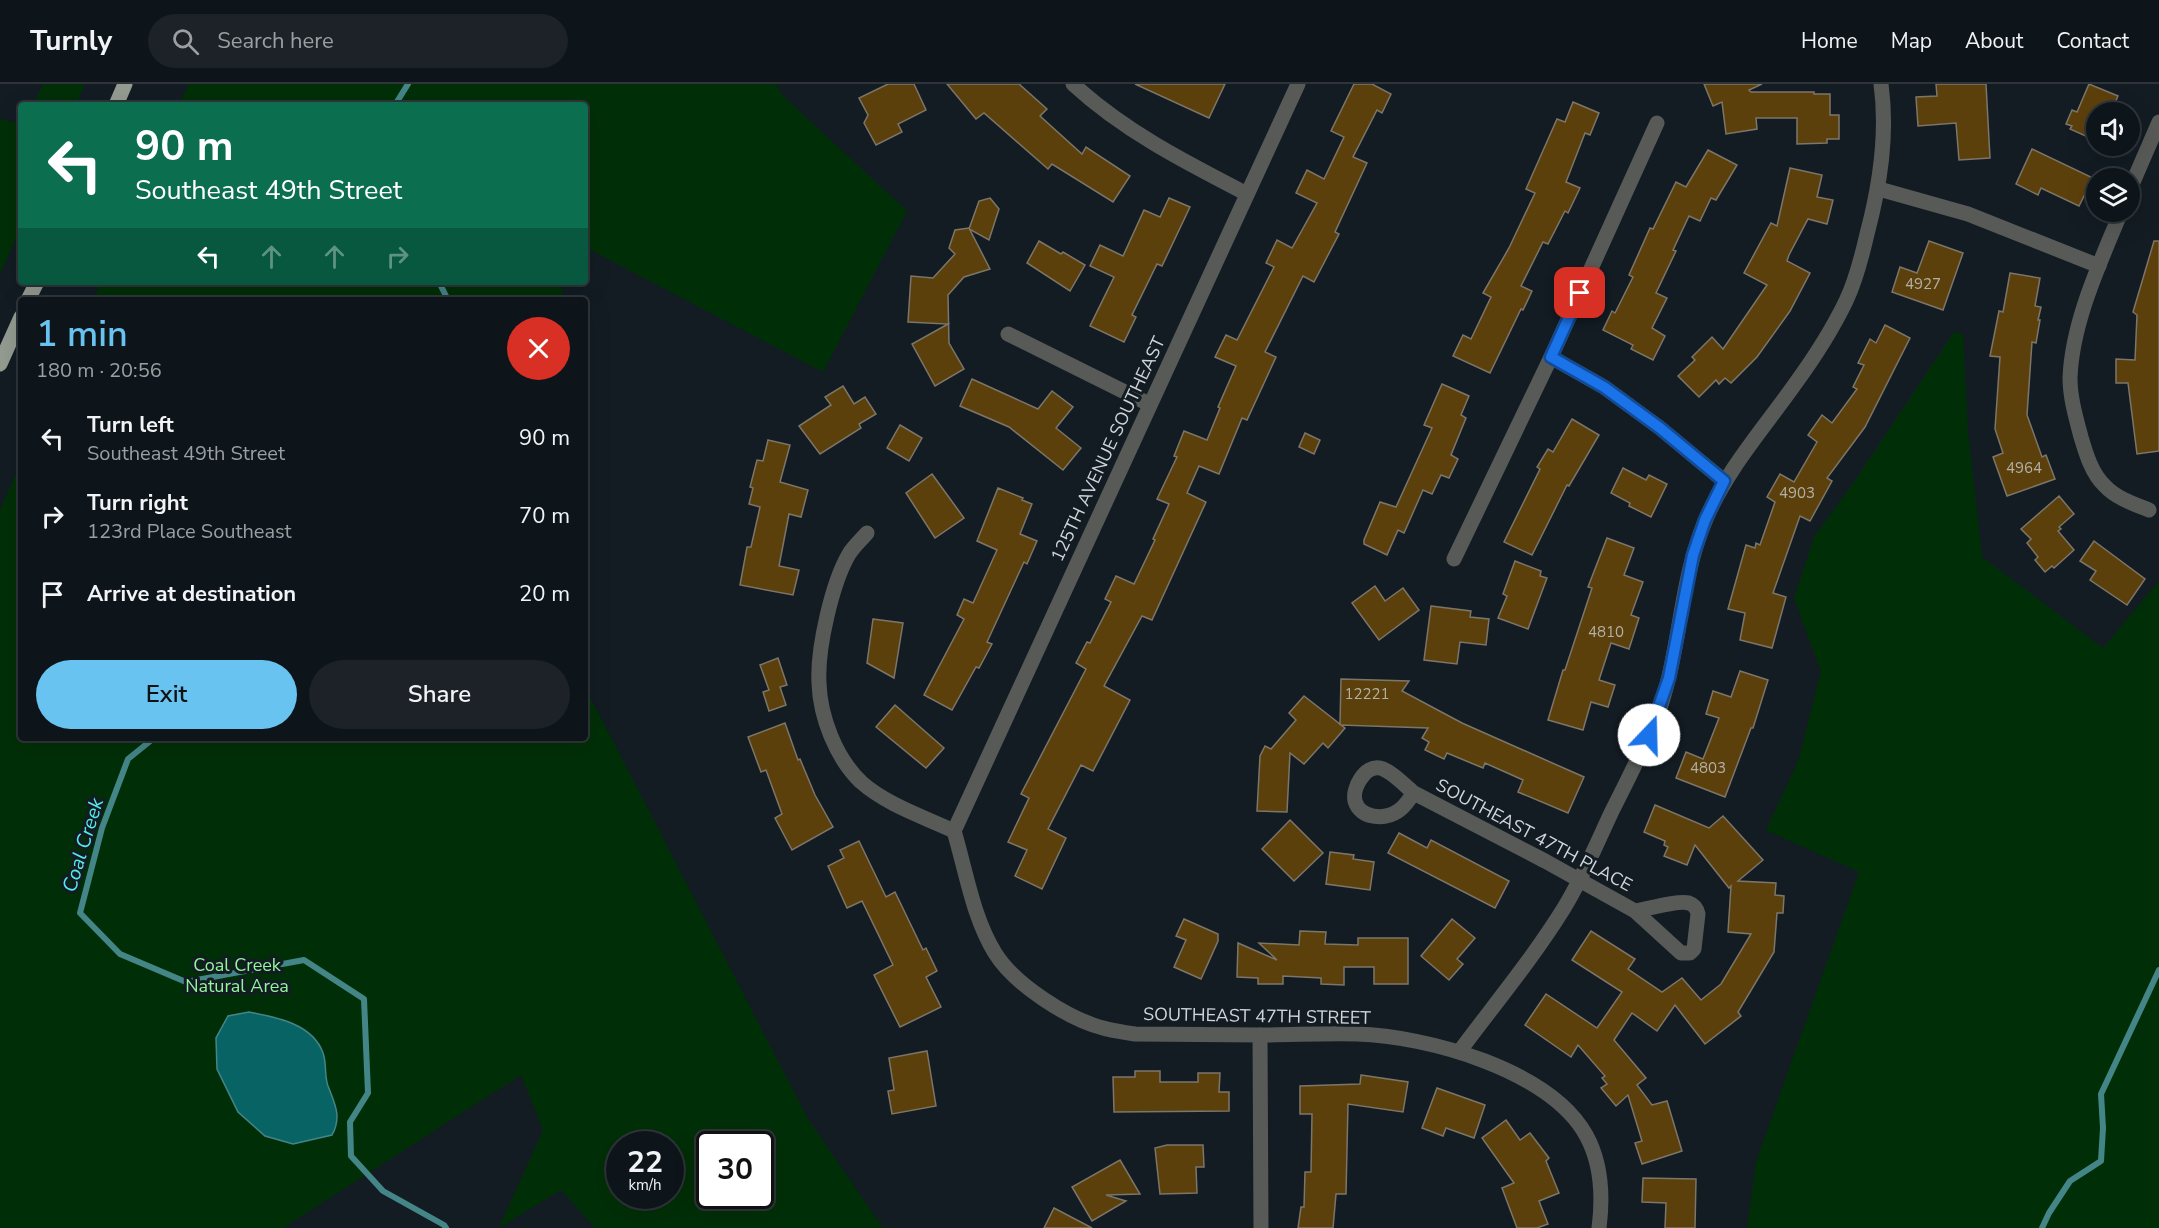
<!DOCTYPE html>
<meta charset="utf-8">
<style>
:root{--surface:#0e151a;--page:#1c2227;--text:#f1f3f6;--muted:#9b9fa2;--line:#2e3439;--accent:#69c3f1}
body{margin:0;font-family:"Nunito Sans",sans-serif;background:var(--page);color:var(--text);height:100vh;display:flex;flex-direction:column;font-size:22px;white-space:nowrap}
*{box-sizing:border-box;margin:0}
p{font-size:20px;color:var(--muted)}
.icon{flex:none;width:33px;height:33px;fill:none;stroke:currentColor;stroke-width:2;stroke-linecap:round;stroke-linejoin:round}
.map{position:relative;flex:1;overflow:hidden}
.drawer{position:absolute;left:18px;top:213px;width:570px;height:444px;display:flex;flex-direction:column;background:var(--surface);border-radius:6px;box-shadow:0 6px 24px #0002,0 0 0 2px var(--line)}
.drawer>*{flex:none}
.top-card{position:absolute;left:18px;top:18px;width:570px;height:183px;border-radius:6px;box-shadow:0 6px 24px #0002,0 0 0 2px var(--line);background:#0b6e4f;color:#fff;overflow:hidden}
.fabs{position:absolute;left:2086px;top:18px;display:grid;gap:12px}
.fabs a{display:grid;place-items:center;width:54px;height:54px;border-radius:50%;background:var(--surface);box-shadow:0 6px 24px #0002,0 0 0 2px var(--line);font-size:30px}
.speed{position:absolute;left:606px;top:1047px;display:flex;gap:12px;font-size:30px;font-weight:700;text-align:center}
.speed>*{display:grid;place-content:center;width:78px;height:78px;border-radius:50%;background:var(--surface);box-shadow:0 6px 24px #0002,0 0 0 2px var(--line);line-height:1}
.speed small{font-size:15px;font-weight:400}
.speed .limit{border:3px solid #111;border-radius:9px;background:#fff;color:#111}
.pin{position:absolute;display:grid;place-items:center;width:51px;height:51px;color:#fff;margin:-26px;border-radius:12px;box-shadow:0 3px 9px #0006}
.me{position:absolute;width:66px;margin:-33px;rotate:21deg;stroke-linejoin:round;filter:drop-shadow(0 0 4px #0008)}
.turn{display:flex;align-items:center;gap:21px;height:126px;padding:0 18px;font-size:27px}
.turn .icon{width:78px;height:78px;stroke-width:2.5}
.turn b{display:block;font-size:42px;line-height:51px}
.lanes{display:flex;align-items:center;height:57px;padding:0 18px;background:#0003;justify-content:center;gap:30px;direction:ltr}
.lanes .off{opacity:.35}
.round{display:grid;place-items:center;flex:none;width:63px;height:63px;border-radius:32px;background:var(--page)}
.head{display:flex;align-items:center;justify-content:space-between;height:102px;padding:0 18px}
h1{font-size:36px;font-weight:600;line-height:45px;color:var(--accent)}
.primary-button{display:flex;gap:12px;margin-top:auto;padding:12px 18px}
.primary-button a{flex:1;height:69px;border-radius:36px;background:var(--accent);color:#111;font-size:24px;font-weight:600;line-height:69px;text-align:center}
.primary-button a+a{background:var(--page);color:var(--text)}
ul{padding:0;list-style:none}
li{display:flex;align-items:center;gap:18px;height:78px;padding:0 18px}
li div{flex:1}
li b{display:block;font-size:22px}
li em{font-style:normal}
header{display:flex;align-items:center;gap:36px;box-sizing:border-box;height:84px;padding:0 30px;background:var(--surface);border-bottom:2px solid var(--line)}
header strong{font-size:28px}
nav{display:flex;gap:33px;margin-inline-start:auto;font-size:21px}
.search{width:420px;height:54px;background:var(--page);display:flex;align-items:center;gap:15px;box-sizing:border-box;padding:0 21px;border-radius:33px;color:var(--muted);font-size:22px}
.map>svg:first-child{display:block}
</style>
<header>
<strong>Turnly</strong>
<div class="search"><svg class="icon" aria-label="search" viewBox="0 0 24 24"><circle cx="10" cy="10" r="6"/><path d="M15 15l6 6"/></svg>Search here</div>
<nav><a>Home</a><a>Map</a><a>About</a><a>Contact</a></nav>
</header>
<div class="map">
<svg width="2159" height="1144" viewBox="0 0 2159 1144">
<rect width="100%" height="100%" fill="#131c23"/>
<g fill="#002f07" fill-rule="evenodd">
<path d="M43,0h42l-9,21h-43z"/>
<path d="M189,0h587l7,12 124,115 -84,161 -238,-125v-142h-406z"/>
<path d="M0,35l21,5v103l-21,47z"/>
<path d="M101,198h462l-1,18h-469z"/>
<path d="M1954,248l9,2 5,97 14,126 121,91 56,-67v647h-412l9,-66 103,-290 -93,-42 33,-71 22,-88 -27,-73 20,-61 38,-52z"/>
<path d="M21,378v276h564v-51l223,432 75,109h-288l-34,-38 -62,38 44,-98 -22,-55 -238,153h-283v-718zM620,1060h50v52h-50zM710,1060h50v52h-50z"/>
</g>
<path fill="#086364" stroke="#448587" stroke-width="1.5" d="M249,928c27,5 64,12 74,41 4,11 1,22 5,33 7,18 14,31 4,49l-39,9 -28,-8 -27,-24 -21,-43 -1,-31 12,-22z"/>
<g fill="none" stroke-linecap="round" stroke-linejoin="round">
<g stroke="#448587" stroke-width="6">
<path d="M395,21l13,-21"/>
<path d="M439,198l9,18"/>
<path d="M154,654l-26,21 -26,69 -22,85 40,41 66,28 118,-22 60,39 4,94 -18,29 1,34 32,35 61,34 2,3"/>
<path d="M2042,1144l7,-15 21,-32 31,-20 2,-33 -2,-34 58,-124"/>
</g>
</g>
<g fill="#5c400c" stroke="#7c7569" stroke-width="1.5">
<path d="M888,0h26l12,26 -28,14 4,8 -26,13 -12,-22 4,-8 -9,-17z"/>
<path d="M947,0h72l28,25 -7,7 42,38 4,-7 44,29 -17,26 -61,-38 -4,5 -64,-56 -8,6z"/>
<path d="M1135,0h90l-16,34z"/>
<path d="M1354,0h18l19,10 -9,19 -5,-3 -24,47 14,6 -32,69 4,2 -25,48 -11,-6 -38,76 11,5 -29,63 -5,-2 -23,56 -20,-8 -12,27 19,9 -54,118 -10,-4 -38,70 26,14 -37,71 -12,-6 -33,64 18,9 -24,51 -27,-13 12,-26 -19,-8 21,-44 -8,-4 65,-125 -10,-6 11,-21 3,1 21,-41 -6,-3 11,-23 18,8 21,-44 -2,-1 16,-35 -12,-5 20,-42 -3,-1 10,-25 23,9 13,-32 -2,-1 18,-41 -21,-9 11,-22 11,5 37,-73 -8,-4 11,-23 15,8 25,-45 -21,-10 11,-23 17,9 20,-42 -13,-6z"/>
<path d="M1704,0h58l-13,6 2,2h63v2h16v21h9v24h-12v4l-30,1v-26h-41l1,11 -31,5 -4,-32 -9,4z"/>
<path d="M1936,0h50l4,74 -31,2 -3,-37 -38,3 -2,-29 21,-1z"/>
<path d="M2089,0l29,12 -7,16h-14v29l-27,-12 2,-3 -6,-2 6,-14 5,2z"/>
<path d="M1573,18l26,11 -9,22 -5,-2 -19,49 14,6 -12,25 -3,-2 -17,33 -5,-2 -22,44 11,5 -9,19 -2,-1 -31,64 -37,-17 10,-21 8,4 20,-42 -8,-4 26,-45 26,-55 -9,-4 31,-70 8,3z"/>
<path d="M2032,65l61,29 -14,28 -38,-18 -3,7 -22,-11z"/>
<path d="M1708,66l29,15 -21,35 -5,-2 -11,23 -11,-5 -16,34 3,1 -20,42 11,5 -15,30 13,8 -12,24 -22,-11 2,-4 -30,-15 9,-19 3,2 18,-36 -4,-2 21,-47 3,1 23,-47 10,5z"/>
<path d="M1790,84l32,7 -5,22 16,3 -6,24 -19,-5 -19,36 -2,6 23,12 -20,38 -33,46 -26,26 -6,-5 -6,6 -3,-4 -17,17 -21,-21 17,-16 -3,-3 20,-20 11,12 44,-64 -23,-12 27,-50 6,3z"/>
<path d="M990,114l9,11 -10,31 -20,-11 10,-28z"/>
<path d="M1169,114l21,9 -28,59 -5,-2 -25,51 4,2 -12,25 -34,-16 24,-49 -24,-11 10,-21 23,11 21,-46 16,7z"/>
<path d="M969,144l21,41 -26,8 -16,18 1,48 15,26 -29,17 -23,-42 36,-20 -40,-2 3,-46 22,2 22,-24 -6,-6 6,-18z"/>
<path d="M1039,157l22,13 2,-2 22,13 -15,26 -43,-28z"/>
<path d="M1929,157l34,12 -20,57 -51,-18 8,-25 17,6z"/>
<path d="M2154,157h5v210l-22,3 -9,-71h-12v-24l19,1 2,-45 -4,-3z"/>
<path d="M2010,189l30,5 -5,28 6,1 -3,13h2l-4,23 -4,-1 -5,73 15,42 4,-2 9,24 -48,17 -14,-39 10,-4 -8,-24 5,-72 -10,-1 9,-45 4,1z"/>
<path d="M1885,241l25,13 -45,89 -38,51 5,3 -22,40 -10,-5 -27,77 13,4 -14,51 -32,-8 5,-27 -17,-4 18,-64 9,3 1,-5 4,2 15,-43 -8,-5 13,-23 14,8 23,-40 -9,-7 14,-20 10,8 25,-34 -4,-2 11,-22 -6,-2 12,-24 6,4z"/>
<path d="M972,295l66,30 14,-18 21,16 -17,21 25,20 -18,22 -54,-43 -49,-21z"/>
<path d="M1442,300l27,12 -8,19 5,3 -15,37 7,4 -9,19 -8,-3 -9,19 -9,-4 -19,43 -6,-3 -11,25 -23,-11v-4l16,-38 16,5 36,-79 -8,-3z"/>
<path d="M843,302l11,18 11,-7 11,17 -17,10 2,4 -41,26 -21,-28 32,-21 -6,-8z"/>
<path d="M1572,335l27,16 -30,51 -2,-1 -35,70 -28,-13 36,-73 -3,-2 11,-18 5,3z"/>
<path d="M900,341l22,13 -13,23 -22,-13z"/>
<path d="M1305,349l15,7 -6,14 -15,-7z"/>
<path d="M768,356l22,5 -10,37 28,8 -7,27 -12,-3 -10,52 20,4 -6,25 -53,-10 7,-38h4l9,-40 -11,-3 4,-16 -3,-1 7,-27 6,1z"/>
<path d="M1623,384l23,12 3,-5 18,9 -16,33 -22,-11 1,-3 -19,-10z"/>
<path d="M932,390l32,44 -29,20 -29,-45z"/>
<path d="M998,404l25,10 -1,2 10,4 -12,30 17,7 -10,23 -3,-2 -37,80 5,2 -13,24 -3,-1 -24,43 -28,-15 40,-76 -7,-4 7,-16 9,4 24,-53 -20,-9z"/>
<path d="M2059,412l15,18 -15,13 2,2 -3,2 16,19 -20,18 -2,-2 -7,6 -10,-12 3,-3 -11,-14 4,-4 -10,-10z"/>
<path d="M1607,454l27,10 -10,27 19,7 -12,33 8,3 -10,31 -18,-6 -12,37 16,5 -7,22 -17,-5 -8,28 -35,-10 15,-50h2l27,-82 -4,-1z"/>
<path d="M2094,457l51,38 -18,26 -37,-25 6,-9 -16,-10z"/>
<path d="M1515,477l26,10 -1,5 7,2 -19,51 -30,-11 9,-22 -4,-2z"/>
<path d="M1375,502l10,15 18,-13 16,22 -40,30 -27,-37z"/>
<path d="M1431,522l40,5 -1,6 19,2 -3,26 -26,-3 -3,22 -33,-4z"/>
<path d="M873,535l30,4 -9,55 -27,-15z"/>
<path d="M778,574l9,27 -7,2 6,18 -17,6 -6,-19 6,-2 -9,-25z"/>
<path d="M1740,587l28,9 -15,48h-2l-26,69 -49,-19 10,-26 17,7 16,-41 -13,-4 7,-23 18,6z"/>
<path d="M1341,595l68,2 -7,10 60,32 122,54 -16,36 -50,-21 5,-12 -38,-17 -2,5 -36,-15 -3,6 -19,-9 4,-8 -7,-4 6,-10 -87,-3 4,3 -17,20 -5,-5 -19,21 -14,-11 -3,59 -30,-1 3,-55 5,-10 6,3 25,-29 -7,-7 15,-17 36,28z"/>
<path d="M895,621l49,43 -18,20 -50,-41z"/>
<path d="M785,639l13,37 2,-1 15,36 18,32 -41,23 -17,-32 7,-4 -16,-44 -5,2 -13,-35z"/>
<path d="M1655,721l54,23 14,-12 40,44 -25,21 38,2 -1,12 9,1 -1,17h-6l-3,39 -36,60 3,4 -36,28 -30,-39 -18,26 -25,-18 -18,27 32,38 -9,7 15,20 15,-4 15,50 -40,13 -7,-21 7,-2 -14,-46 -12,11 -15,-18 6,-4 -5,-6 3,-2 -27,-31 -7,12 -46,-32 21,-31 51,34 25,-36 -50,-32 19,-29 44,28 -7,10 34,23 20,-14 19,22 20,-16 30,-50 -23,-2 3,-46 -2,2 -34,-43 -8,20 -23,-9 4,-9 -4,-2 1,-4 -21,-9z"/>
<path d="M1290,736l33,33 -29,28 -32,-32z"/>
<path d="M1399,749l28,15 4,-8 78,41 -14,27 -107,-55z"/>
<path d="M859,757l27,56 9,-5 28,58 3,-2 11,23 -11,6 15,30 -41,20 -26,-52 19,-10 -31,-64 -15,7 -19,-42 16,-8 -4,-8z"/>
<path d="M1330,768l24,3 -1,4 21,3 -4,28 -44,-6z"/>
<path d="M1184,835l34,15v7l-17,38 -27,-12 12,-27 -10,-4z"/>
<path d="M1452,835l23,19 -18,21 6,5 -14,16 -28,-24z"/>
<path d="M1300,847l26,1 -1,12 33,1v-7h50v46h-34v-17h-30v18l-23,-1v-6l-38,-2v8h-25v-6l-21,-1 1,-34 39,17 -18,-17 40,2z"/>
<path d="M927,967l9,55 -44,8 -4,-23 6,-1 -5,-32z"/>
<path d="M1135,987h25v11h38v-9h22l-1,19h10v19l-115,1 -1,-35h22z"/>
<path d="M1361,991l47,7 -5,30 -55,-8 -2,90h-10l-3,34h-35l3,-21h3l1,-35h6l1,-58h-12v-28l60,-2z"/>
<path d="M1437,1004l48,17 -11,33 -28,-10 -3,8 -21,-8z"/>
<path d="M1506,1036l14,20 10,-7 19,25 -3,3 13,32 -20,8 9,23 -11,4h-20l-15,-40 12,-5 -32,-45z"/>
<path d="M1167,1061h36l1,22h-8l1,26 -37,1 -5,-46z"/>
<path d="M1120,1076l20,34 -34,1 20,6 -34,20 -20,-34z"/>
<path d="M1643,1094l53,1 -1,49h-30l1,-25 -24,-1z"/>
<path d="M1054,1124l38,20h-48z"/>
</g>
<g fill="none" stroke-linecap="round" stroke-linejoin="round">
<g stroke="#575a56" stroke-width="15">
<path d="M1073,0c51,47 112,78 174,110"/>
<path d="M1879,105l89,25 131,52"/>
<path d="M2130,105l29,-67"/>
<path d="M2121,128c-21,51 -49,110 -51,166 0,20 6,40 11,59 5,17 11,37 24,49 11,12 29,18 44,24"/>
<path d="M1008,250l141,70"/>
<path d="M1551,273l53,30 56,41 64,53"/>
<path d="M867,449c-6,7 -13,13 -18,21 -17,29 -32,95 -30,129 1,34 17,75 42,99 26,23 63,35 93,49"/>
<path d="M1454,475l97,-202 106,-234"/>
<path d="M1414,709c-9,-7 -22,-22 -34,-25 -15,-3 -28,20 -25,33 5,18 30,19 43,10 7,-4 11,-12 16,-18l131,68 90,50 46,42h9l4,-4 4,-35c-1,-5 -3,-9 -9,-11 -10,-3 -42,6 -54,8"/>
<path d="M954,747c12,40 19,87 41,122 19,31 73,66 108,75 10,3 21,4 32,6 42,0 84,1 127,1 31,0 63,-2 95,-1 70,2 193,36 229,101 15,27 17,62 13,93"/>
<path d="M954,747l344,-747"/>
<path d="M1260,951l1,193"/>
<path d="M1459,968c35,-47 74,-94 105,-144 19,-31 33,-65 48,-97 17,-34 35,-68 48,-103 21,-62 20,-129 46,-189 21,-50 58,-91 89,-135 19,-26 37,-54 51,-83 10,-21 16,-45 21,-67 13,-49 21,-99 14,-150"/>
</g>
<g stroke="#949b91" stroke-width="15">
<path d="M116,21l9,-21"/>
<path d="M28,216l9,-18"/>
<path d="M0,280l21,-47"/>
</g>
</g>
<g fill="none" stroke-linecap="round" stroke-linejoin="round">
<defs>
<path id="route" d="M1580,209l-29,64 53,30 56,41 64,53 -19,39 -12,35 -24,123 -20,57"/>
</defs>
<use href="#route" stroke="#114b97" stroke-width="15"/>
<use href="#route" stroke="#1a73e8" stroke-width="10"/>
</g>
<g text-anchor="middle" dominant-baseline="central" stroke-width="6" stroke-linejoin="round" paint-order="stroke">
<g font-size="15" fill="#b2b0a6">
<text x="1923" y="200">4927</text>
<text x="2024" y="384">4964</text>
<text x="1797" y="409">4903</text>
<text x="1606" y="548">4810</text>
<text x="1367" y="610">12221</text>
<text x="1708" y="684">4803</text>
</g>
<g font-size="18" fill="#cfd5da" stroke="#131c23">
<text transform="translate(1108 365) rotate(-65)">125TH AVENUE SOUTHEAST</text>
<text transform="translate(1534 751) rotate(28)">SOUTHEAST 47TH PLACE</text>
<text transform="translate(1257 932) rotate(1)">SOUTHEAST 47TH STREET</text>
</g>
<g font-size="18" fill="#92f59a" stroke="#131c23">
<text x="237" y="881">Coal Creek<tspan x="237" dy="21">Natural Area</tspan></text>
</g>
<g font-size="20" font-style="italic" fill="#55eaeb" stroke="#131c23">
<text transform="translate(83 761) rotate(-73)">Coal Creek</text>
</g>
</g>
</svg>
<div class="fabs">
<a><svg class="icon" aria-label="sound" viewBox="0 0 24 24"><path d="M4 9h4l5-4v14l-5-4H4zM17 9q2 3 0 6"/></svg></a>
<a><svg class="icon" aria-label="layers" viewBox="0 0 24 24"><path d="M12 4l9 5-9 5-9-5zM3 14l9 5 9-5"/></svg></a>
</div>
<div class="speed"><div>22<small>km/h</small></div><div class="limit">30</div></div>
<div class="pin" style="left:1580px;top:209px;background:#d93025"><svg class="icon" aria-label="arrive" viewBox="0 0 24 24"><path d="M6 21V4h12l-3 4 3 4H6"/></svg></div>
<svg class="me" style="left:1649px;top:651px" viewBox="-20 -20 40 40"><circle r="19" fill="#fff"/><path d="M0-13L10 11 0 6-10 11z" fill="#1a73e8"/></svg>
<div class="top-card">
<div class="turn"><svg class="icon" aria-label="left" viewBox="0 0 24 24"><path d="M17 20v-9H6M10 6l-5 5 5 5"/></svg><div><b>90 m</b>Southeast 49th Street</div></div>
<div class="lanes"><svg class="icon" aria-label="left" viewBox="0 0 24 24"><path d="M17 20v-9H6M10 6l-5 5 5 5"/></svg><svg class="icon off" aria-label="ahead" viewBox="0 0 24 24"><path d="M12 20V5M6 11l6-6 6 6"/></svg><svg class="icon off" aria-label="ahead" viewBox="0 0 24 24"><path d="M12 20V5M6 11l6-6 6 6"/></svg><svg class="icon off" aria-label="right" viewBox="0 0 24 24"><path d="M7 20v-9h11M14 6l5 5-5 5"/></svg></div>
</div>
<section class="drawer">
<div class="head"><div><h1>1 min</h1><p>180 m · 20:56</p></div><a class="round" style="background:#d93025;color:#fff"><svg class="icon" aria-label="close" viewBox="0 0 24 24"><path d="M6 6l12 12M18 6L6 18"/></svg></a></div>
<ul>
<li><svg class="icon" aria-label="left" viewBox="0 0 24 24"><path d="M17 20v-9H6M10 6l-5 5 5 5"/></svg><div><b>Turn left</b><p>Southeast 49th Street</p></div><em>90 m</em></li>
<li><svg class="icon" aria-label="right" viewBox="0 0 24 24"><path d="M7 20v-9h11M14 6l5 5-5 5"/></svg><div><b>Turn right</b><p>123rd Place Southeast</p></div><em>70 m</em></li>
<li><svg class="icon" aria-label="arrive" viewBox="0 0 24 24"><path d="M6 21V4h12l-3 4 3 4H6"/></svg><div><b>Arrive at destination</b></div><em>20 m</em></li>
</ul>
<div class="primary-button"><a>Exit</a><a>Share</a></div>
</section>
</div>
